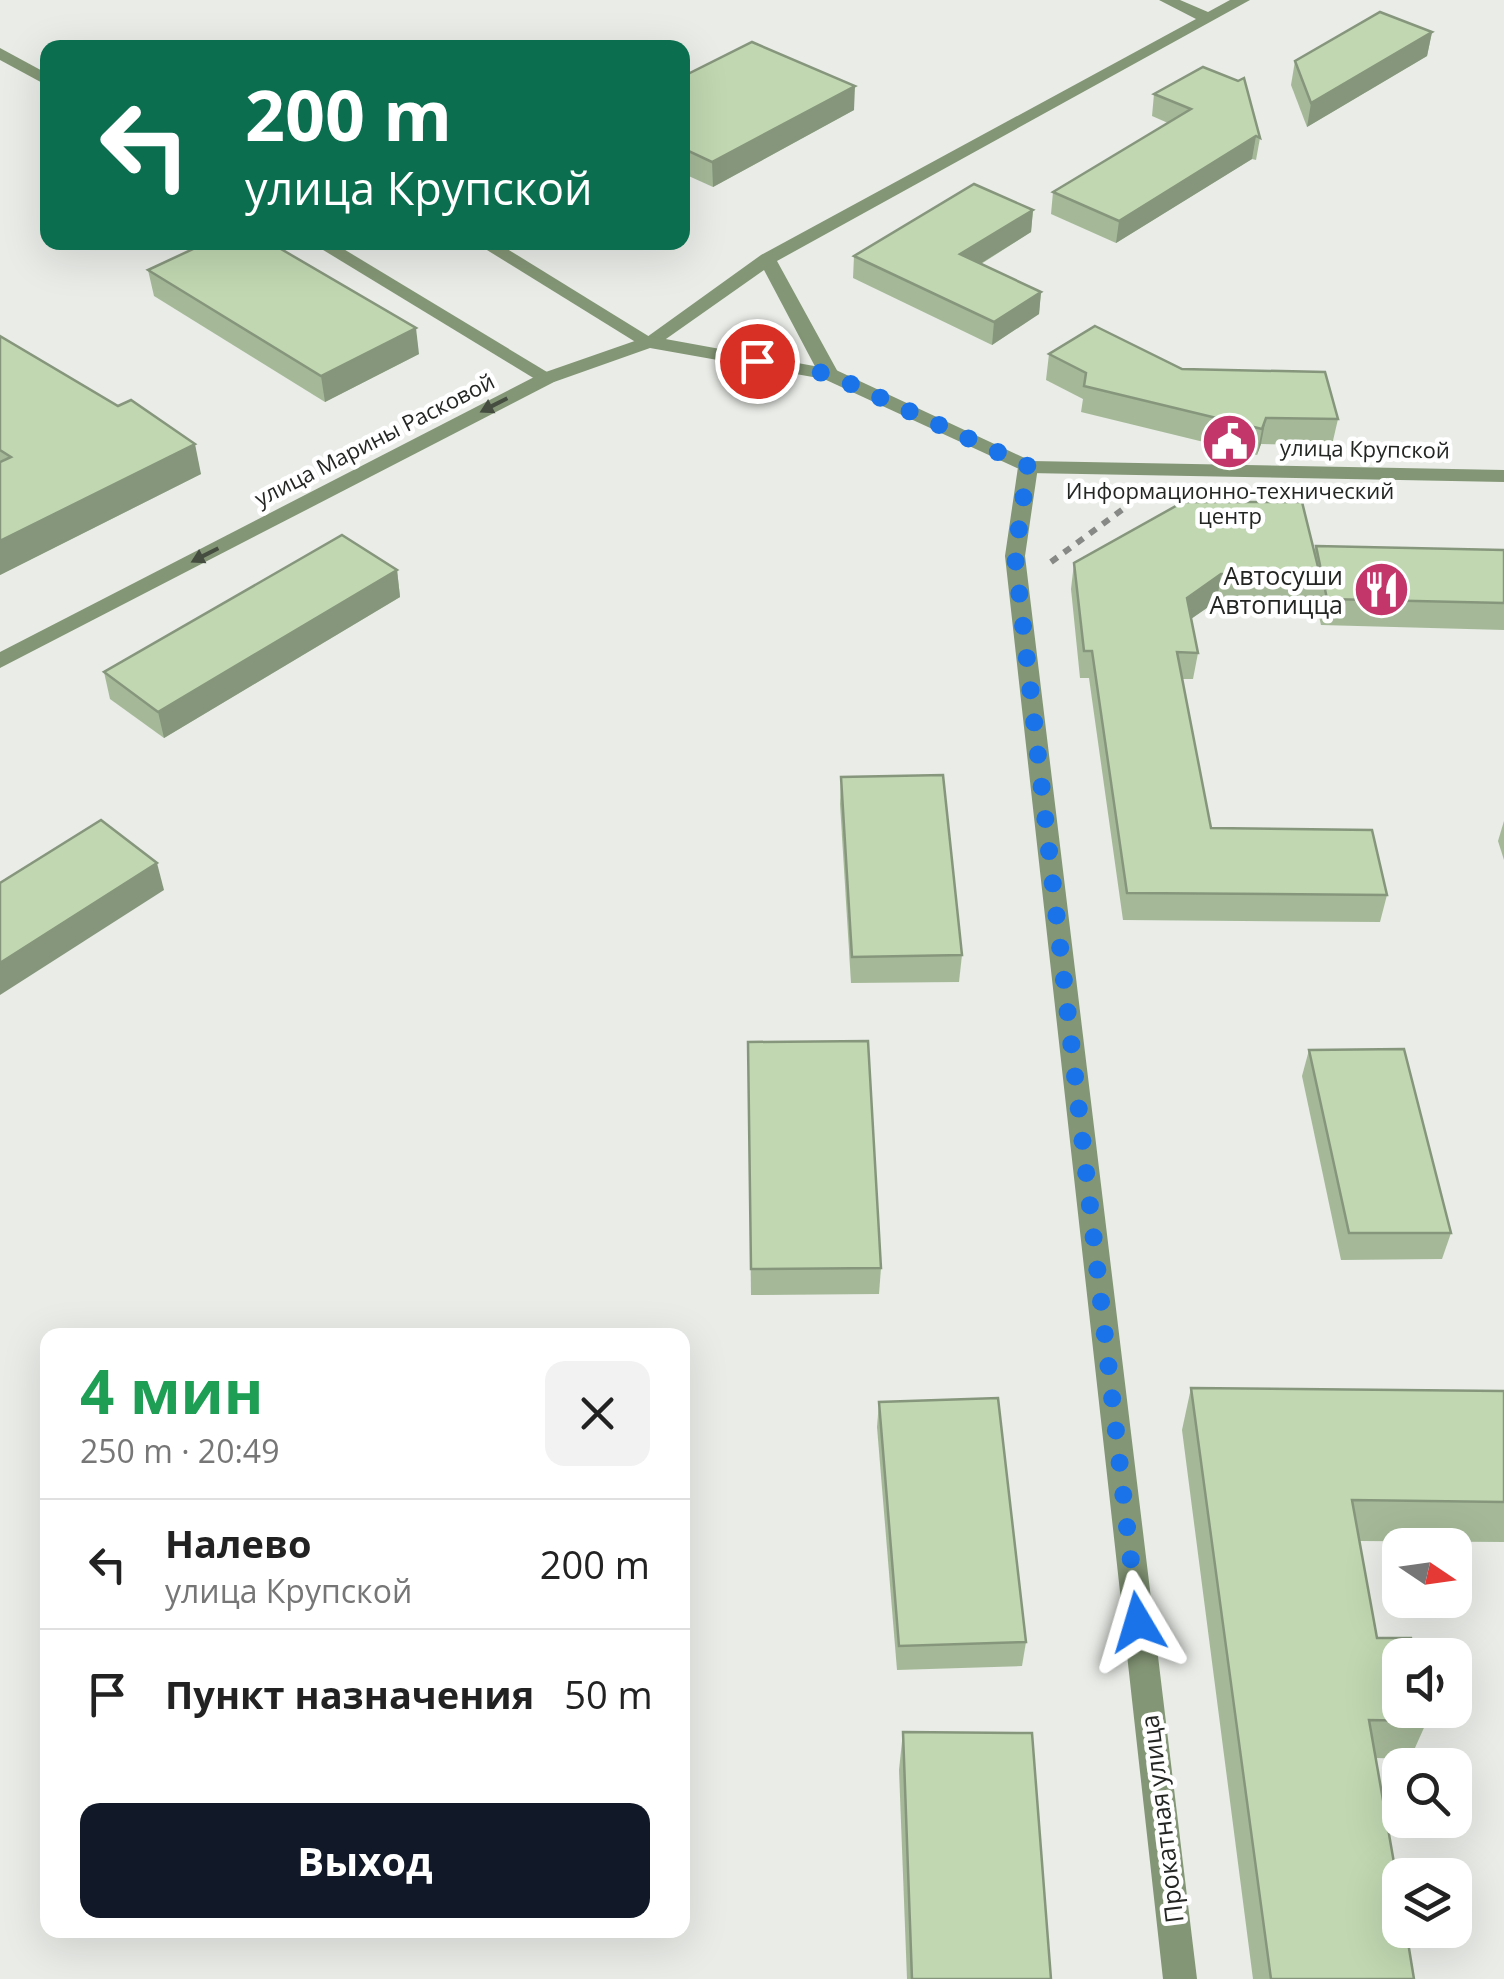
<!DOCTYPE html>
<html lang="ru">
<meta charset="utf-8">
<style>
:root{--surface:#fff;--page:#f2f2f2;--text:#222;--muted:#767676;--line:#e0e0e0;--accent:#111827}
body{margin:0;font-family:"Open Sans",sans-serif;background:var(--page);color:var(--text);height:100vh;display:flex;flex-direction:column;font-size:38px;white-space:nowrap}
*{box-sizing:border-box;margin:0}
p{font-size:32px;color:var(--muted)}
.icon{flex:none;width:55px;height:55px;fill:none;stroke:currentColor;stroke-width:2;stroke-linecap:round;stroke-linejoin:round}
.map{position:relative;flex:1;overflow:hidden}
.panel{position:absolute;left:40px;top:1328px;width:650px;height:610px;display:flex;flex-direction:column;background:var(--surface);border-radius:20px;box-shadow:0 10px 40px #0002}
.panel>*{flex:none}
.hud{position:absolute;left:40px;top:40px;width:650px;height:210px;border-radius:20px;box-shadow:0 10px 40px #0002;background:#0b6e4f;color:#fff;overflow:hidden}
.needle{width:65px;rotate:103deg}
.fabs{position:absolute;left:1382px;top:1528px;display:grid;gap:20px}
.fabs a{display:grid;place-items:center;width:90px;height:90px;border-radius:20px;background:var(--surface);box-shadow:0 10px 40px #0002;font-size:50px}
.pin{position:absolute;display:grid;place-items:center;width:85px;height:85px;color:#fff;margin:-42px;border:5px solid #fff;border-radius:50%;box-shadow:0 2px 10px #0007}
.me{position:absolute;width:110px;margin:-55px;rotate:353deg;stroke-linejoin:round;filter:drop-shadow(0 0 8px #0008)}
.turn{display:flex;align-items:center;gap:35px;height:210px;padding:0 40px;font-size:45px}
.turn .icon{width:130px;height:130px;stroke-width:2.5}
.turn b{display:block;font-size:70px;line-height:85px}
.round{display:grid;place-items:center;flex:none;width:105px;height:105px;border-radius:20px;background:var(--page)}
.head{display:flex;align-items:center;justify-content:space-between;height:170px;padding:0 40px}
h1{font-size:60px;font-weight:700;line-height:75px;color:#1e9e55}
.button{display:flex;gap:20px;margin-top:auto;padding:20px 40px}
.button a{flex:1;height:115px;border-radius:20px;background:var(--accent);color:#fff;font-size:40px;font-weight:700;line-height:115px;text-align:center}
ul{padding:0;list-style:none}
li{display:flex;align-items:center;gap:30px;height:130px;padding:0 40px;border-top:2px solid var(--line)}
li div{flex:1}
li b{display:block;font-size:38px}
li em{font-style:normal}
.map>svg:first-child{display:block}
</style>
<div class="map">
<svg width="1504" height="1979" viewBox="0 0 1504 1979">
<rect width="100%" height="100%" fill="#e9ece7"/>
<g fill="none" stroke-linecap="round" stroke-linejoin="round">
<path stroke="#878986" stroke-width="6" stroke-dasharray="8 8" stroke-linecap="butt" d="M1051,562l79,-58"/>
<g fill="#839675" fill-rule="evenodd">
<path d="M0,48l48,26v12l-48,-26z"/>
<path d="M474,242h22l162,100 -2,4h-14z"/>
</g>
<g fill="#839675" fill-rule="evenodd">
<path d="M1159,0h21l28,12 22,-12h20l-473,261 62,113 -3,4 -7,2 -10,-6 -55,-104 -108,76h-14l-2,-4 121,-87 435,-236z"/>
<path d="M310,242h22l225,136 -3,4h-14z"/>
<path d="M1028,461l10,6 -13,89 172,1423h-34l-158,-1423 13,-89z"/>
</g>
<path fill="#839675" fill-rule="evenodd" d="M649,336l187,34 195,91 473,9v12l-476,-9 -204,-94 -174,-31 -96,34 -554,286v-16l540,-278z"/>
</g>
<g fill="#a5b998">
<path d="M1432,32l-5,24 -120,71 -16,-42 4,-24z"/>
<path d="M682,77l172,33 -141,77 -31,-14z"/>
<path d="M1154,94l106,44 -4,22 -4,-1 -136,84 -65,-29 2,-22 115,-69 -16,-7z"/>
<path d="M1033,210l-2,22 -50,32 60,28 -2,22 -47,31 -139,-67 1,-22z"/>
<path d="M148,270l271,84 -94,48 -171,-106z"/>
<path d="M0,336l201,138 -201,101z"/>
<path d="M1049,354l133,15 156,50 -6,26 -71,-1 -4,11 -176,-43 2,-13 -37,-19z"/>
<path d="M1316,546l188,4v80l-183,-5 -6,-26v3l-98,-1 -26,18 7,34 -5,26h-11l29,149 176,67 -7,27 -257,-2 -34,-242h-9l-9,-89 3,-26 240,-11z"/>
<path d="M397,570l3,27 -236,141 -54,-39 -6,-27z"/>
<path d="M841,777l121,178 -3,27 -108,1 -11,-179z"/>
<path d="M1504,821v39l-6,-19z"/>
<path d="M748,1042l133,226 -2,26 -128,1z"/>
<path d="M1309,1050l142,183 -9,26 -101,1 -39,-184z"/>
<path d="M1191,1388l313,3v151l-145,-1 18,97 50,83 -17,38 -34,-1 38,221h-161l-71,-549z"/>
<path d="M879,1402l147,240 -4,24 -125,4 -20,-243z"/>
<path d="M903,1732l148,247h-144l-8,-209z"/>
</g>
<g fill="#86967c">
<path d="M1432,32l-5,24 -120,71 4,-24z"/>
<path d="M855,86l-1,24 -141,77 -1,-25z"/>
<path d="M1256,136l-4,23 -136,84 3,-22z"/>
<path d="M1033,210l-2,22 -72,45 1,-23z"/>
<path d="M1041,292l-2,22 -47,31 2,-23z"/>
<path d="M416,328l3,26 -94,48 -4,-26z"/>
<path d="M1266,418l-5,26 -4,11 5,-26z"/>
<path d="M195,444l6,30 -201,101v-34z"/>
<path d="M397,570l3,27 -236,141 -6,-26z"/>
<path d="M1221,574l-4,27 -35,24 5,-27z"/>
<path d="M157,863l7,27 -164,105v-32z"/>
</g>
<g fill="#c0d7b1" stroke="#86967c" stroke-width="2.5">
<path d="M1380,12l52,20 -121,71 -16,-42z"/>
<path d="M752,42l103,44 -143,76 -30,-14v-71z"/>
<path d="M1203,67l35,14 6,-3 16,60 -4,-2 -137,85 -66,-29 138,-83 -37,-15z"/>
<path d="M974,184l59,26 -73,44 81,38 -47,30 -140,-66z"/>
<path d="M208,242h61l147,86 -95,48 -173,-106z"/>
<path d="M1095,326l87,43 143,3 13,47 -72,-1 -4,11 -178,-43 2,-13 -37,-19z"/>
<path d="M0,336l118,70 13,-6 64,44 -195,97v-79l11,-5 -11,-7z"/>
<path d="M1183,502h119l18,73 -99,-1 -34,24 11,55 -21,-1 34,176 161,2 15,65 -260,-2 -35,-242h-8l-10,-88z"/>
<path d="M342,535l55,35 -239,142 -54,-40z"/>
<path d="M1316,546l188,4v53l-177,-4z"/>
<path d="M943,775l19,180 -110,2 -11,-180z"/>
<path d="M101,820l56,43 -157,100v-80z"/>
<path d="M868,1041l13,227 -130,1 -3,-227z"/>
<path d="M1404,1049l47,184h-102l-40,-183z"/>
<path d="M1191,1388l313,3v111l-152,-2 25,138h34l3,17h-14v55h25l2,11 -58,-1 31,177v33h6l8,49h-143z"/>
<path d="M998,1398l28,244 -127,4 -20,-244z"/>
<path d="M903,1732l129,1 19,246h-139z"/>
</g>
<defs><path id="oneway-solid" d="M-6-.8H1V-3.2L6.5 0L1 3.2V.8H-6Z" transform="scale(2.5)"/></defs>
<g fill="#454d40">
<use href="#oneway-solid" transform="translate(494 405) rotate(153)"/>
<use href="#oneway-solid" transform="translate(205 555) rotate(153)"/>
</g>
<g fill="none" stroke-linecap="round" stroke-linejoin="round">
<path stroke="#1a73e8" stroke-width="18" stroke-dasharray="0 32.4" d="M757,361l72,13 199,92 -13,90 123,1066"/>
</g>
<defs>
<symbol id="civic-disc" viewBox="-11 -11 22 22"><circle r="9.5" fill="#c23669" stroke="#fff"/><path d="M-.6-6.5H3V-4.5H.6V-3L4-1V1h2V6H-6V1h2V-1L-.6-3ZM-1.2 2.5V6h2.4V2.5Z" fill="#fff"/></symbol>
<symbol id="restaurant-disc" viewBox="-11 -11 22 22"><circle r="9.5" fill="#c23669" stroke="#fff"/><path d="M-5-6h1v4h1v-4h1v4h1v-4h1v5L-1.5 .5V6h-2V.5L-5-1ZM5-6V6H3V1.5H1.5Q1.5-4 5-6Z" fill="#fff"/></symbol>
</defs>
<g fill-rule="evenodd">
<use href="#civic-disc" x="1198" y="410" width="63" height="63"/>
<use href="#restaurant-disc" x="1350" y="558" width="63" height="63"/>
</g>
<g text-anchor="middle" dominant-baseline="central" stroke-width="9" stroke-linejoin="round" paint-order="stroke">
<g font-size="22" fill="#242624" stroke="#fff">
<text transform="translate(374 439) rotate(-27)">улица Марины Расковой</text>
<text transform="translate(1365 448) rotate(1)">улица Крупской</text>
</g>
<g font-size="22" fill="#242624" stroke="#fff">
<text x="1230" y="490">Информационно-технический<tspan x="1230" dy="25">центр</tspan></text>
</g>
<g font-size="25" fill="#242624" stroke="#fff" text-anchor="end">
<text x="1343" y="575">Автосуши<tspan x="1343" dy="29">Автопицца</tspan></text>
</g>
<g font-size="25" fill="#242624" stroke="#fff">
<text transform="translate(1161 1819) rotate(-97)">Прокатная улица</text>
</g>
</g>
</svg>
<div class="fabs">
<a><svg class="needle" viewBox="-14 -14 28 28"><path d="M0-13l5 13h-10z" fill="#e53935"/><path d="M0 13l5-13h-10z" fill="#767676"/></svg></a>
<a><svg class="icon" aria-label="sound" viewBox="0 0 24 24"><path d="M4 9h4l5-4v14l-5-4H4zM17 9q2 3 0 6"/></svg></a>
<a><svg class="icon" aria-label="search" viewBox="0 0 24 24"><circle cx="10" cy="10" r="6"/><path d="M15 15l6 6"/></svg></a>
<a><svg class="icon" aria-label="layers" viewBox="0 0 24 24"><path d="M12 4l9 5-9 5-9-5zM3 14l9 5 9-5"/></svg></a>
</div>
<div class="pin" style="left:757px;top:361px;background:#d93025"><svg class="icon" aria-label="arrive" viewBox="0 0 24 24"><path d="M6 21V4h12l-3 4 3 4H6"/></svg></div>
<svg class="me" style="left:1138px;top:1622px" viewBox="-20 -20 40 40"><path d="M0-17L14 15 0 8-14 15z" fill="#1a73e8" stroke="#fff" stroke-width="4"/></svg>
<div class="hud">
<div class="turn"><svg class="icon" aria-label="left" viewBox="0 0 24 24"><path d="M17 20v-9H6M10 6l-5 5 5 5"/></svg><div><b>200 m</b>улица Крупской</div></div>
</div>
<section class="panel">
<div class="head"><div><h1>4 мин</h1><p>250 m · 20:49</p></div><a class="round"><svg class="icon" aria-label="close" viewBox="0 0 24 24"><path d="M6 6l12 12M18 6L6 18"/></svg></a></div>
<ul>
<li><svg class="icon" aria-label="left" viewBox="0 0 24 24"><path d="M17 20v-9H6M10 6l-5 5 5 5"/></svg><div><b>Налево</b><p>улица Крупской</p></div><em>200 m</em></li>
<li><svg class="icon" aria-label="arrive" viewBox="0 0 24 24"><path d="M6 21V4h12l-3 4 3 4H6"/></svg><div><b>Пункт назначения</b></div><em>50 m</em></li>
</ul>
<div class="button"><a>Выход</a></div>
</section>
</div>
